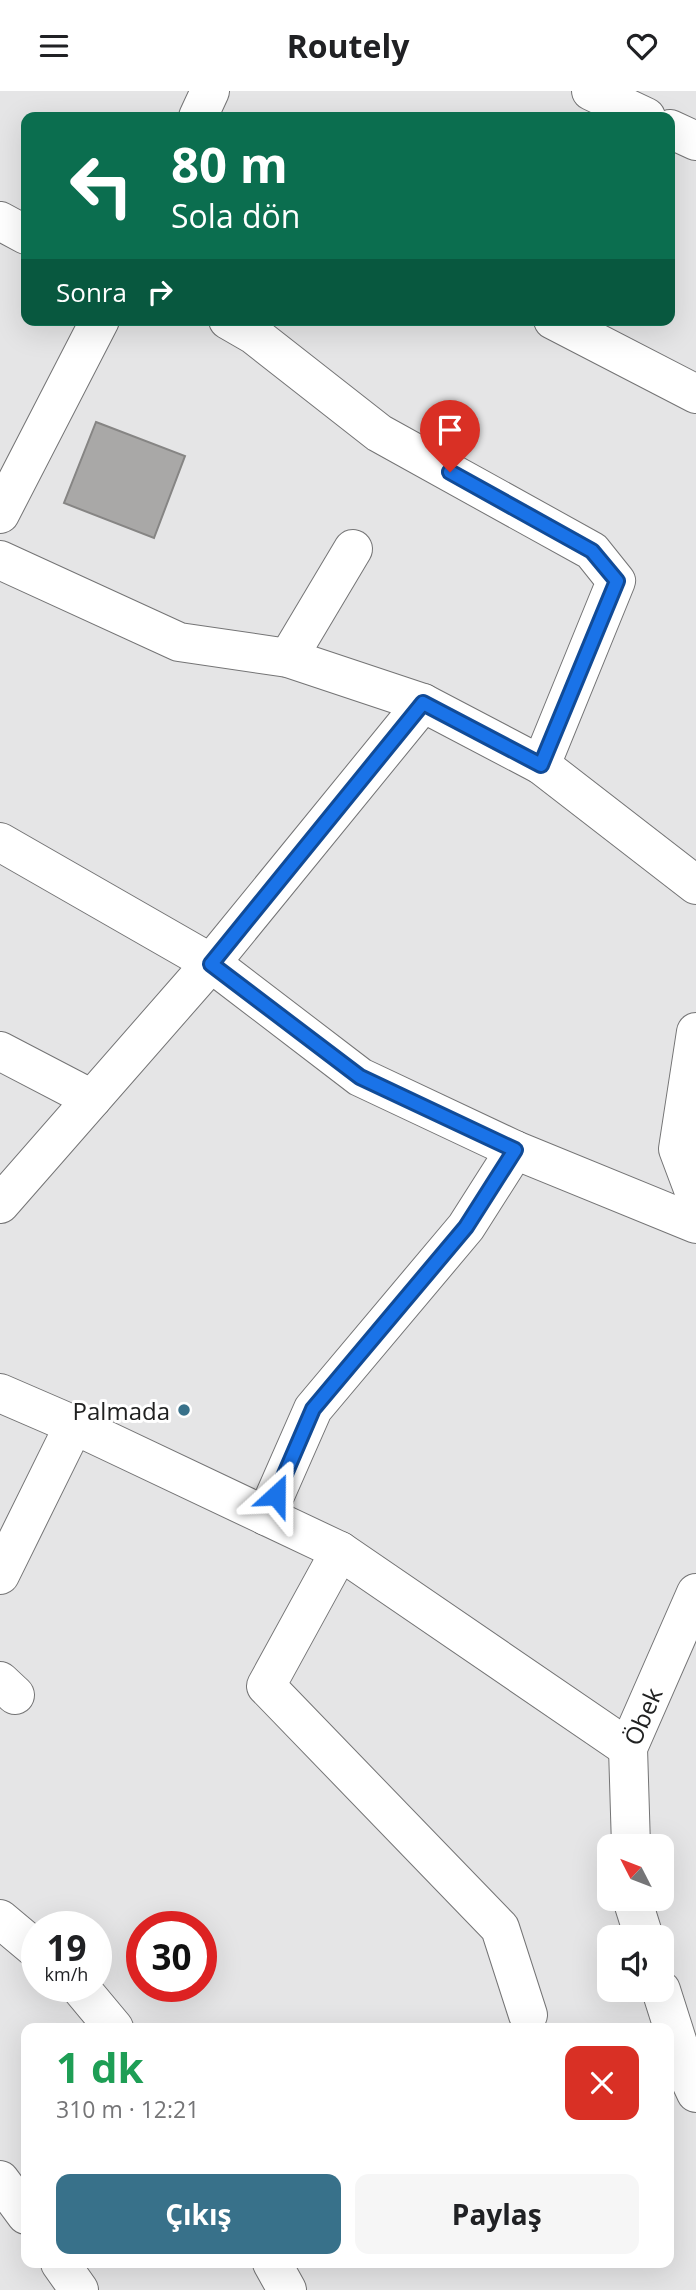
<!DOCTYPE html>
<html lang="tr">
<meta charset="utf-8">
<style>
:root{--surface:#fff;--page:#f6f6f6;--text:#202124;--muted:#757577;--accent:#38718a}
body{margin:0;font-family:"Open Sans",sans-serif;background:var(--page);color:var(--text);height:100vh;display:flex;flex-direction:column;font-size:26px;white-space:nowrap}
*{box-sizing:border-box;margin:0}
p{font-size:23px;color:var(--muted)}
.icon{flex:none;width:38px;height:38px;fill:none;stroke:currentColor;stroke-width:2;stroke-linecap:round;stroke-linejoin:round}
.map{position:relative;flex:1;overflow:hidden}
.drawer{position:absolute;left:21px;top:1932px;width:653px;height:245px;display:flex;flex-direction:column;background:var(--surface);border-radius:14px;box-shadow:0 7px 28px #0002}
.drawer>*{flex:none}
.banner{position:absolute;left:21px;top:21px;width:654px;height:214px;border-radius:14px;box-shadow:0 7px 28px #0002;background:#0b6e4f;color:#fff;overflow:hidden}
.needle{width:46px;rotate:312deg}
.fabs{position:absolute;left:597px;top:1743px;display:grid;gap:14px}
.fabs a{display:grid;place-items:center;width:77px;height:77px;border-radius:14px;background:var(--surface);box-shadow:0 7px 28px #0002;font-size:35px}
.speed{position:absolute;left:21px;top:1820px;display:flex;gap:14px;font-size:35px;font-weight:700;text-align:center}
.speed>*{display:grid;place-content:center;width:91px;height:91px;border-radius:50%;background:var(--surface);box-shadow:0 7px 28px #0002;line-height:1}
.speed small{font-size:18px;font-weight:400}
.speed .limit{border:10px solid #d22;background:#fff;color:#111}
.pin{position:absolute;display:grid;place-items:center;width:60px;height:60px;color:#fff;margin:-72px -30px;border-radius:50% 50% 50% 0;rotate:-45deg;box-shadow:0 0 7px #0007}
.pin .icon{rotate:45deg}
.me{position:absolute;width:77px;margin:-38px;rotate:24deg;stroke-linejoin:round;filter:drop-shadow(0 0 5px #0008)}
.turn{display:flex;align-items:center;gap:24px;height:147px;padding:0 35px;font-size:32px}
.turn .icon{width:91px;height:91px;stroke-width:2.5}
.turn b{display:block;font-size:49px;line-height:60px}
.then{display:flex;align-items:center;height:66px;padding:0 35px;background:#0003;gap:14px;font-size:26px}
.round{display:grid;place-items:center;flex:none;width:74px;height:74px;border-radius:14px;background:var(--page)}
.headline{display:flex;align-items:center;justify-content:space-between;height:119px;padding:0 35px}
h1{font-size:42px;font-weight:700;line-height:52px;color:#1e9e55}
.action{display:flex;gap:14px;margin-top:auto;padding:14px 35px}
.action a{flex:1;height:80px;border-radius:14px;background:var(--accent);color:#fff;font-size:28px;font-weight:700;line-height:80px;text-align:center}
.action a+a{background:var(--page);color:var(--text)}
header{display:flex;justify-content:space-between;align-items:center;height:91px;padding:0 35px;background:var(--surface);font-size:32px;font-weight:700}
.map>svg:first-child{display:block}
</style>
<header><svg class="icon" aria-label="menu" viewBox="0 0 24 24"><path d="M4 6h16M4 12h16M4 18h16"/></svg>Routely<svg class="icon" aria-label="heart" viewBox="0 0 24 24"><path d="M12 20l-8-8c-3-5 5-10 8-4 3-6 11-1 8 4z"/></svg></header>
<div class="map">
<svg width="696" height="2199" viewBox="0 0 696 2199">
<rect width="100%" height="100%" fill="#e5e5e6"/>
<path fill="#a9a8a7" stroke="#868584" stroke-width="2" d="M96,331l89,34 -31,82 -90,-35z"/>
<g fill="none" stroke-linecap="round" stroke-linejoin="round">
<defs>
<g id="minor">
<path d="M591,0l55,26"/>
<path d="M198,26l12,-26"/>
<path d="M670,38l26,12"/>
<path d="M0,130l26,14"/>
<path d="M228,229l26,15 125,98 213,118 24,30 -75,184"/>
<path d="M553,229l143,74"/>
<path d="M0,423l100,-194"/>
<path d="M0,469l179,82 109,16 135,45 118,62 155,120"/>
<path d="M288,567l65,-109"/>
<path d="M0,751l211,121 149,114 155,73 181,74"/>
<path d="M696,941l-18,117 18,48"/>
<path d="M0,960l92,48"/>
<path d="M0,1113l211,-241 212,-260"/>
<path d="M0,1302l74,32 266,126 288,197"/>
<path d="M266,1425l47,-107 153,-182 49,-77"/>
<path d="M340,1460l-74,135 234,242 28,87"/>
<path d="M0,1484l74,-150"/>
<path d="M0,1590l15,14"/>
<path id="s1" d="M631,1755l-3,-98 68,-155"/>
<path d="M632,1808l12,38"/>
<path d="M0,1828l37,31"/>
<path d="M79,1895l35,42"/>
<path d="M661,1899l28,88 7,15"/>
<path d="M0,2089l26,35"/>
<path d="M60,2172l19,27"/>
<path d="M272,2172l15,27"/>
</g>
</defs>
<use href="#minor" stroke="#747475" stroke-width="40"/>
<use href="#minor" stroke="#fff" stroke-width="38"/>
</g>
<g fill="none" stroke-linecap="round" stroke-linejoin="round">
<defs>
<path id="route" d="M276,1404l37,-86 153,-182 49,-77 -155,-73 -149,-113 212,-261 118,62 76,-184 -25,-30 -142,-79"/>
</defs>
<use href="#route" stroke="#114b97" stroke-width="18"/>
<use href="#route" stroke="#1a73e8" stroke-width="12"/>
</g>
<circle fill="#38718a" stroke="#fff" stroke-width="2.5" cx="184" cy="1319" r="7"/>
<g text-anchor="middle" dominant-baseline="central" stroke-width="6" stroke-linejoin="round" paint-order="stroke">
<g font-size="24" fill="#202121" stroke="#fff" text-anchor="end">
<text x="170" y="1319">Palmada</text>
</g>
<g font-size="24" fill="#202121" stroke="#fff">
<text stroke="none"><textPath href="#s1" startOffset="133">Öbek</textPath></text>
</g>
</g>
</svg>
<div class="fabs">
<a><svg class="needle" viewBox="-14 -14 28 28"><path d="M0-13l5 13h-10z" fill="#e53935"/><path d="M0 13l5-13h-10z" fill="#757577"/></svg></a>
<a><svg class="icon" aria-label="sound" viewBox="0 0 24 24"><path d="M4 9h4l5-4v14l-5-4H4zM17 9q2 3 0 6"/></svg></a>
</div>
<div class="speed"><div>19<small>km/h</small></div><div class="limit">30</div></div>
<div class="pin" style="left:450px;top:381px;background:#d93025"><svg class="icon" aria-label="arrive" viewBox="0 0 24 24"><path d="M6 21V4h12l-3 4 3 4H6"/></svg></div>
<svg class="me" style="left:276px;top:1404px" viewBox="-20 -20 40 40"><path d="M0-17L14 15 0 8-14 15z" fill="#1a73e8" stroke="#fff" stroke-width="4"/></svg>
<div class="banner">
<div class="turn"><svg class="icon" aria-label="left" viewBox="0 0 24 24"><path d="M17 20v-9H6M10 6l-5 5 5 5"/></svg><div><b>80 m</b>Sola dön</div></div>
<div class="then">Sonra<svg class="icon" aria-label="right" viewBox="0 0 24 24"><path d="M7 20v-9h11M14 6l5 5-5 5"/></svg></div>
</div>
<section class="drawer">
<div class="headline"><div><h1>1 dk</h1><p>310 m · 12:21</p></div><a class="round" style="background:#d93025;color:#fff"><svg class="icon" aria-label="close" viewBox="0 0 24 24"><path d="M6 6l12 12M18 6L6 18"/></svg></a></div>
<div class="action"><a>Çıkış</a><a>Paylaş</a></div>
</section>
</div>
